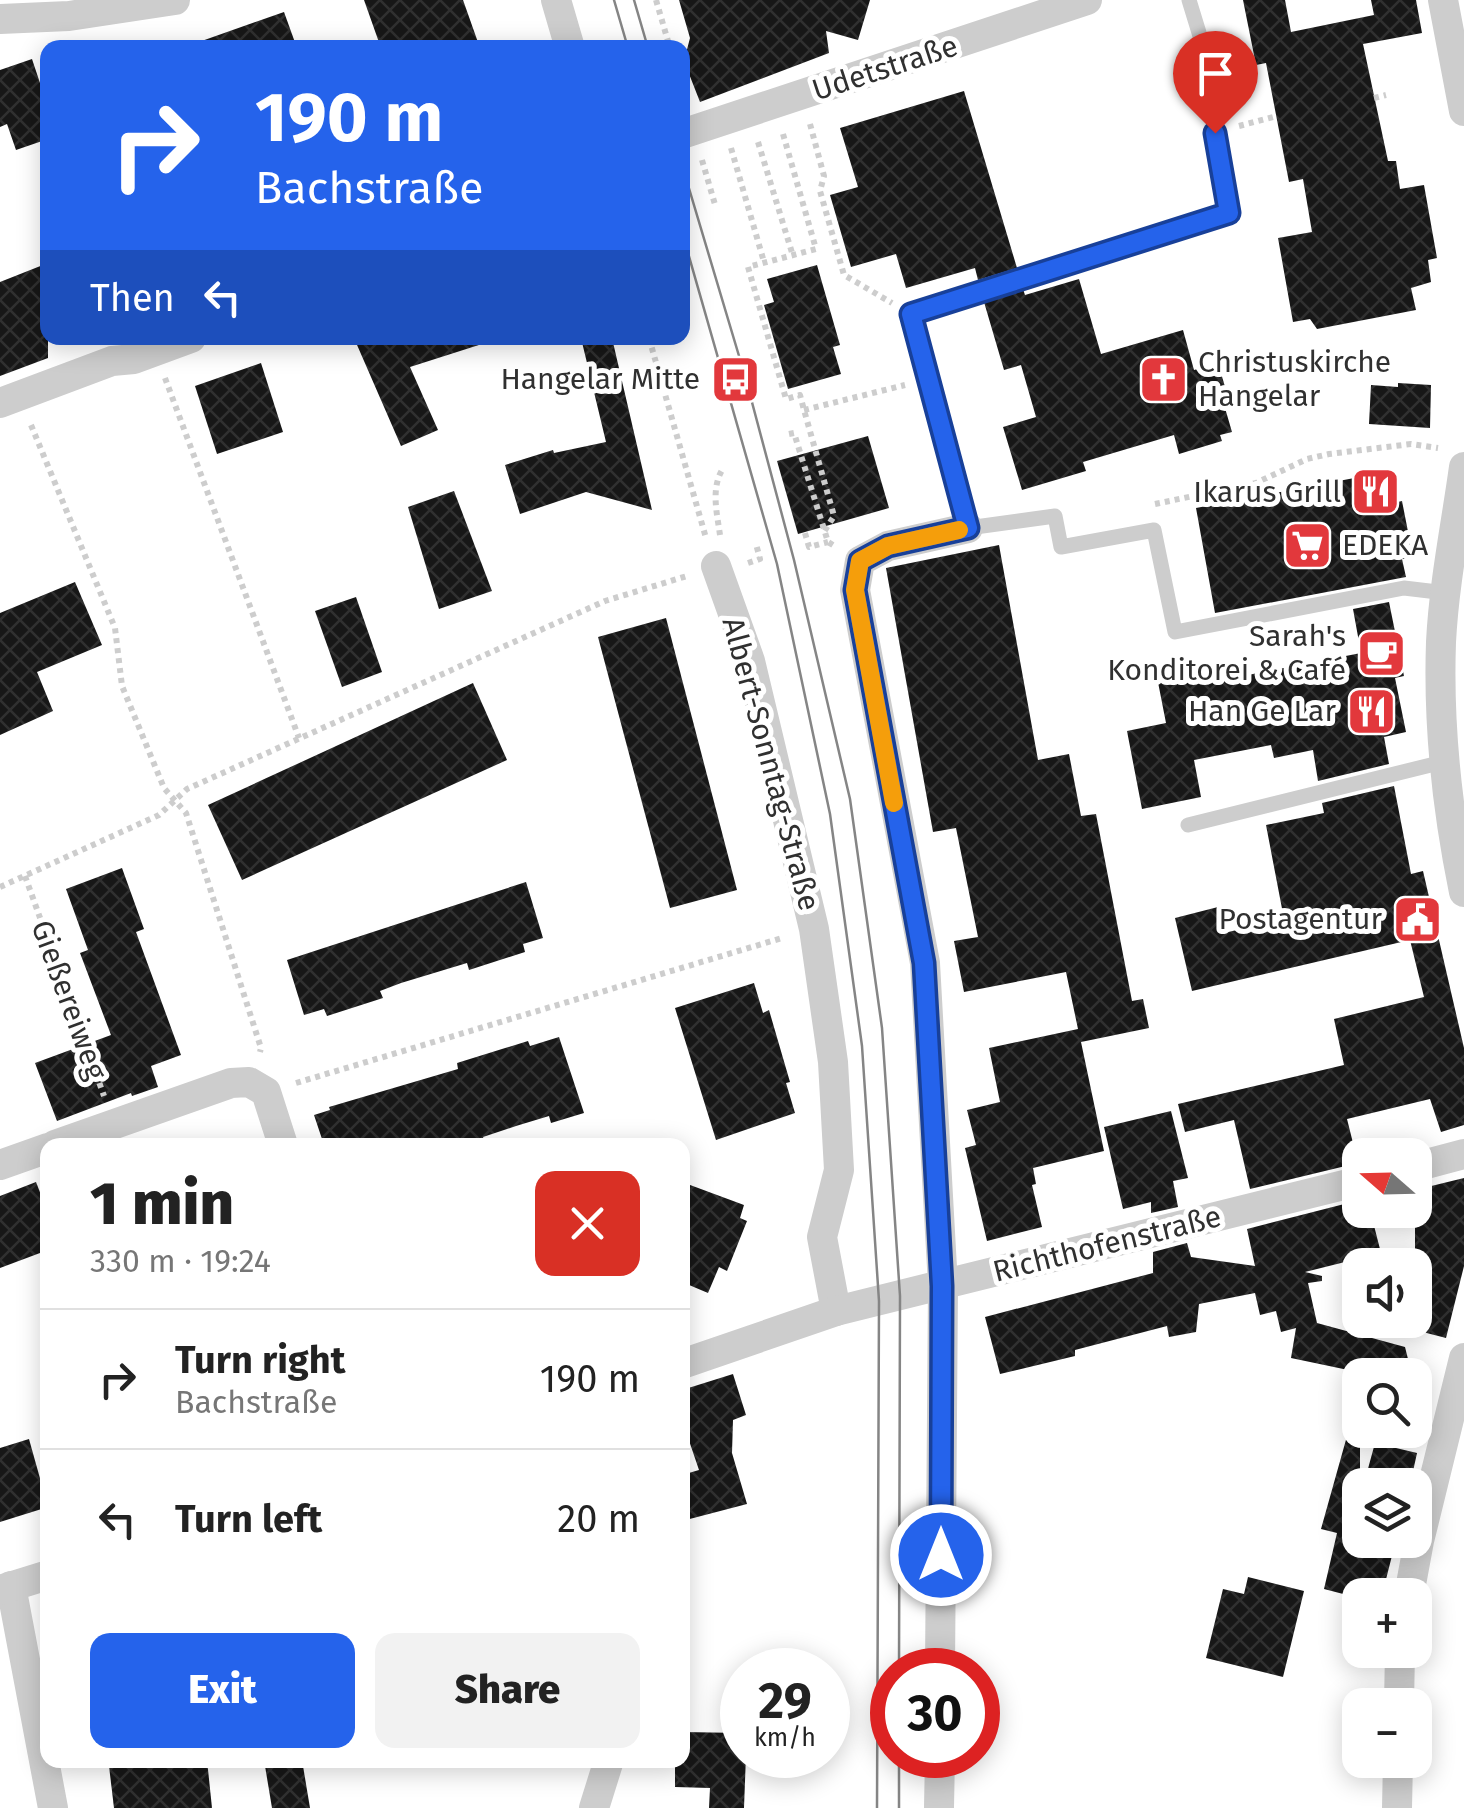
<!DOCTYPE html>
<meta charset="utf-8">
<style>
:root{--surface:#fff;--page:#f2f2f2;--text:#222;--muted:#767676;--line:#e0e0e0;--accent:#2563eb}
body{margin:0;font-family:"Fira Sans",sans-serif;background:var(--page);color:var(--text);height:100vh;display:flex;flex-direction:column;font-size:38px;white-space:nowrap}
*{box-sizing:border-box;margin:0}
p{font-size:32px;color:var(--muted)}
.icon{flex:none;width:55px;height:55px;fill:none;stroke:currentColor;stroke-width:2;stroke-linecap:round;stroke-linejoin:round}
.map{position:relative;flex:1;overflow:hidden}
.details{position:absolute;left:40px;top:1138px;width:650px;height:630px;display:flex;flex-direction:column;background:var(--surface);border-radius:20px;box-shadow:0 5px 25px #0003}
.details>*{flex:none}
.guide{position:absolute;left:40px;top:40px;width:650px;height:305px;border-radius:20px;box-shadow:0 5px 25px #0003;background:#2563eb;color:#fff;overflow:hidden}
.needle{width:65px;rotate:290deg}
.tools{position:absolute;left:1342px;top:1138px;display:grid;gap:20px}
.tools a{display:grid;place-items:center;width:90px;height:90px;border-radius:20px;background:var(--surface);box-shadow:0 5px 25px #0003;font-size:50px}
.speed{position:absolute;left:720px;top:1648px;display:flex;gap:20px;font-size:50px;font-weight:700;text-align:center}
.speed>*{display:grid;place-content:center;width:130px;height:130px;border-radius:50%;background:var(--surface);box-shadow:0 5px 25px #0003;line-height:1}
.speed small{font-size:25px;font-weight:400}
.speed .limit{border:15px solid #d22;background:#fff;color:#111}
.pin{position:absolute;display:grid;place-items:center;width:85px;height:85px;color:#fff;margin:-102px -42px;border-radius:50% 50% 50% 0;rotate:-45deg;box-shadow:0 0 10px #0007}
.pin .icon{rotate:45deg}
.me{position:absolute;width:110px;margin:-55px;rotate:0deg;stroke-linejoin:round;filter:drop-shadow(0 0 8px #0008)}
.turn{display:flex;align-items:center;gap:35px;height:210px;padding:0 50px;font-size:45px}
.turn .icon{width:130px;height:130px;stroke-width:2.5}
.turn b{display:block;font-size:70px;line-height:85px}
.then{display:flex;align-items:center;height:95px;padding:0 50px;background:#0003;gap:20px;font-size:38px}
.round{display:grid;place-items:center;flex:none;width:105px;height:105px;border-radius:20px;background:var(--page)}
.headline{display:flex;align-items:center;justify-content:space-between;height:170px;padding:0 50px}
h1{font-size:60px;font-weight:800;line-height:75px}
.action{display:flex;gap:20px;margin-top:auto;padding:20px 50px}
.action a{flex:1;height:115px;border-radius:20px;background:var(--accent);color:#fff;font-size:40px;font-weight:800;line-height:115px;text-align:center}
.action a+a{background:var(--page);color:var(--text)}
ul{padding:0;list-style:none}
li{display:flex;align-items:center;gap:30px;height:140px;padding:0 50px;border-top:2px solid var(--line)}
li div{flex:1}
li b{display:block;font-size:38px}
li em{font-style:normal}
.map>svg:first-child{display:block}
</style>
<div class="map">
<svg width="1464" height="1808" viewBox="0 0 1464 1808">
<defs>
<pattern id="building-cross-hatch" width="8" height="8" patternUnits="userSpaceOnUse" patternTransform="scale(2.5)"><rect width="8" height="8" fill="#171717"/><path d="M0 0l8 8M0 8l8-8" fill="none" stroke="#303030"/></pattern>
</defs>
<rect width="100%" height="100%" fill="#fff"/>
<g fill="url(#building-cross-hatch)">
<path d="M364,0h99l17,48h-99z"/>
<path d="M679,0h191l-12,40 -32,-9 3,22 -129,49 -16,-41 6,-23z"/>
<path d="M1243,0h42l6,32 83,-17 -3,-15h45l6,33 -59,11 25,117h8l4,28 24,-4 13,73 -9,2 3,22 -20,6 5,22 -99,19 -7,-10 -17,3 -15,-84 34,-6 -9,-53 -14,3 -23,-119 -10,2z"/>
<path d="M284,12l13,36h-100l-1,-5z"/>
<path d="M32,59l16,48v32l-32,11 -9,-26 -7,3v-57z"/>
<path d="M964,91l53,177 -39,12 -3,-12 -69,20 -10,-34 -45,13 -21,-72 28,-8 -18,-59z"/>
<path d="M48,263v95l-48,18v-94z"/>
<path d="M817,265l23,80 -7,2 8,27 -53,15 -24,-84 10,-3 -7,-23z"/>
<path d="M1079,279l22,75 82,-24 11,40 24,-7 13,44 -6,1 7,24 -12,3 2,6 -43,13 -5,-19 -91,27 3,9 -64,19 -19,-63 33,-10 -15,-52 -17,5 -20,-68 39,-13 2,6z"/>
<path d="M354,338h127l1,6 -72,23 28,63 -37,16z"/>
<path d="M581,338h31l40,172 -66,-18 -66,22 -15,-49 48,-15 1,3 52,-11z"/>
<path d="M261,363l22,69 -66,22 -22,-68z"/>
<path d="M1398,383l33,2 -1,43 -61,-4 2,-39 27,2z"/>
<path d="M868,436l21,72 -91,26 -21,-73z"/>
<path d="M1386,472l6,31 10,-2 11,56 -11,2 4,18 -191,36 -19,-105z"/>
<path d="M454,491l38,100 -53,18 -31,-102z"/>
<path d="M999,545l39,215 31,-6 12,62 15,-2 36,187 11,-2 6,29 -68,14 23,109 -71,17 3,16 -4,1 10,42 -55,14 -22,-93 11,-3 -9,-35 33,-8 -11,-54 89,-19 -12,-57 -102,20 -10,-51 24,-4 -22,-109 -23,4 -47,-264z"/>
<path d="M75,582l27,63 -65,27 16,39 -53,24v-122z"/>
<path d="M356,597l26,75 -40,15 -27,-76z"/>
<path d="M1389,602l15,74 -9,2 11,54 -22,5 5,27 -71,17 -5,-31 -39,8 -3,-13 -77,15 7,37 -59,12 -15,-78 39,-8 -10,-51 47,-9 4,20 154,-30 -8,-44z"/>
<path d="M666,618l71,272 -67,18 -72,-271z"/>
<path d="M473,683l34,77 -265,120 -34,-75z"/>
<path d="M1394,786l17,88 12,-3 41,177v77l-23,7 -11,-33 -83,20 11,44 -108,26 -16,-69 -49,12 -7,-28 166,-39 -10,-46 90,-22 -14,-57 -218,51 -17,-73 43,-11 6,26 60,-14 -18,-94 58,-12 -2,-10z"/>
<path d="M122,868l22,61 -8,3 45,123 -30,11 7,21 -26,9 -1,-3 -74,28 -22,-58 76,-28 -31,-82 8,-3 -22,-61z"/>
<path d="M526,882l17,56 -20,6 2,8 -56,18 -2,-7 -66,20 -21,8 3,7 -56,18 -3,-7 -20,6 -17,-55z"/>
<path d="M754,983l9,30 6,-3 21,72 -4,1 9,30 -79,27 -41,-132z"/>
<path d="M559,1037l25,76 -33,10 -2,-7 -33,10 -33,11 3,8h-162l-10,-30 16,-5 -1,-3 129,-38 -1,-6 71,-22 2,5z"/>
<path d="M1171,1111l17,67 -15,3 5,26 -27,6v-11l-28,7 -19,-82z"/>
<path d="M1464,1178v88l-18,72 -31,-8v-140z"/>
<path d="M36,1182l12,31v37l-48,18v-72z"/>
<path d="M682,1182l62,23 -4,13 7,3 -20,50 -8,-4 -11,26 -26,-11z"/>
<path d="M1360,1200v10h10l11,43 -76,19 17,4v5l-14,2 9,40 88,24 7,28h-40l-81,-17 5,-30 -15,4 -5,-21 -16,4 -5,-22 -56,11 -3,28 -27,5 -2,-11 -92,24v6l-75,18 -15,-57 168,-44v-21l34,-9 4,14 64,9 -8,-37z"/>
<path d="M733,1374l13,41 -13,5 -1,33 15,51 -65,17v-46l17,-5 -17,-50v-30z"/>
<path d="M1349,1429l11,1v110h36l-14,55h-35l-23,-6 13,-56 -16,-4z"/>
<path d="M29,1439l19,68 -48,15v-74z"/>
<path d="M1375,1443l42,10 -7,32 -44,-9z"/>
<path d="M1248,1577l56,14 -21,86 -77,-19 17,-69 21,5z"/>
<path d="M682,1732l60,1v22h4l-2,53h-35l1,-20 -35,-1v-27h7z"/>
<path d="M157,1760h50l5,48h-98l-5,-42z"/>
<path d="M264,1760h38l8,48h-38z"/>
</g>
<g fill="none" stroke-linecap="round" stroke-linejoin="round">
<g stroke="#cdcdcd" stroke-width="6" stroke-dasharray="5 5" stroke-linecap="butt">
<path d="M656,0l14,48"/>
<path d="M1374,98l12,-3"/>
<path d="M810,124l14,52 -4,15 24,84 48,28"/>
<path d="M1239,126l38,-10"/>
<path d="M783,134l33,115 -68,18 38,132 14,-4 4,15 30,106 -10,16"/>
<path d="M758,142l35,114"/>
<path d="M731,148l33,114"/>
<path d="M702,160l14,48"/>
<path d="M649,338l57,200"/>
<path d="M165,378l134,360"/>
<path d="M804,410l101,-25"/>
<path d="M31,425l84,203 7,58 42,102 22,25 75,235 -1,4"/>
<path d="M789,434l5,-1 34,109 8,5"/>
<path d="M1155,504l101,-21 51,-24 22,-5 82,-10 27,4"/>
<path d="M805,533l4,14 19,-5"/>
<path d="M720,535c-3,-22 -10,-48 4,-68"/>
<path d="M748,563l12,-4 -4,-15"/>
<path d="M25,876l79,220"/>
<path d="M0,887l159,-72 28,-26 418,-188 82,-25"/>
<path d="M296,1083l486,-145"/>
</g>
<g stroke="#cdcdcd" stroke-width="15">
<path d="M1189,0l11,36 29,177 -318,100 57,215 87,-12 6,31 93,-17 21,102 229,-44 42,5"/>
<path d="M1188,825l255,-63"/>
</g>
<g stroke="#cdcdcd" stroke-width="30">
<path d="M556,0l14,48"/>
<path d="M1443,0l21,111"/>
<path d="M0,19l69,-3 106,-16"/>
<path d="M682,134l405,-134"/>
<path d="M0,403l112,-42 22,-2 57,-21"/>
<path d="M1464,467c-8,58 -20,116 -23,175 -3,85 6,167 23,250"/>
<path d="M716,566l34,95 64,268 19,133 6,108 -17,67 14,74"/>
<path d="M55,1145l176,-62 18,-1 17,10 17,53"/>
<path d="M0,1165l48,-17"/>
<path d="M1415,1167l49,-13"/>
<path d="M682,1364l154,-53 524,-130"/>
<path d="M11,1586l42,222"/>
<path d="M0,1590l48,-15"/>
<path d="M1409,1595l10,-54 45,-183"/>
<path d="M940,1670l3,-384 -18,-323 -70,-373 5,-29 28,-15 80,-18"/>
<path d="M1399,1705l1,-55"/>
<path d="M594,1808l15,-48"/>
<path d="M939,1808l1,-53"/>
<path d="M1397,1808l1,-48"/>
</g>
<g stroke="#858585" stroke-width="2.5">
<path d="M614,0l14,48"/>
<path d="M634,0l14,48"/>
<path d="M682,165l63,211 49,184 56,239 32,229 18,268 -1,374"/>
<path d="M682,232l95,332 53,250 32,232 17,255 -2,507"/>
<path d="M899,1808v-53"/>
</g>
</g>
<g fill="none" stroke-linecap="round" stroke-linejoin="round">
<defs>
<path id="route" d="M941,1555l1,-269 -18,-323 -69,-373 5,-29 28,-15 80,-18 -57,-214 318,-101 -14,-80"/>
</defs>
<use href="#route" stroke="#184099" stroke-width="25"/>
<use href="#route" stroke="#2563eb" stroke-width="18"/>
<path stroke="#f59e0b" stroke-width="18" d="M894,803l-39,-213 5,-29 28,-15 71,-16"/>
</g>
<defs>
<symbol id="bus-square" viewBox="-11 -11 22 22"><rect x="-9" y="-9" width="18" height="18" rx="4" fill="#e2383c" stroke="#fff"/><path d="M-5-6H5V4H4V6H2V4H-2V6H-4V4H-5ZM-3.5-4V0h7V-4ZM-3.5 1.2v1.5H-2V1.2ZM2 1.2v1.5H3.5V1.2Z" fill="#fff"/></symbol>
<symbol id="church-square" viewBox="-11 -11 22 22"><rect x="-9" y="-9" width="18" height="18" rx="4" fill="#e2383c" stroke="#fff"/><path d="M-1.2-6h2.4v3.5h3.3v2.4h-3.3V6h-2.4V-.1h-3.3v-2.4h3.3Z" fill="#fff"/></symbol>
<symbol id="restaurant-square" viewBox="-11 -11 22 22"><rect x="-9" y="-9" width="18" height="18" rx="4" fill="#e2383c" stroke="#fff"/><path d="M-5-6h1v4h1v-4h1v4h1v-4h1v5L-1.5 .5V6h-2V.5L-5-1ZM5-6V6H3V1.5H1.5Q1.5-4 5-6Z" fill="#fff"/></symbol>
<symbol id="supermarket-square" viewBox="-11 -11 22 22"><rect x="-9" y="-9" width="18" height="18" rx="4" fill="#e2383c" stroke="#fff"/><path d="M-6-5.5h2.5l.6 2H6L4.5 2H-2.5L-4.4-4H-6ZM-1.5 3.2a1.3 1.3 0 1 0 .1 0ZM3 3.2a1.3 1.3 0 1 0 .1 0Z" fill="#fff"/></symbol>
<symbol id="cafe-square" viewBox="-11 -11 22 22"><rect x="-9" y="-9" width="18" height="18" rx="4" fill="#e2383c" stroke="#fff"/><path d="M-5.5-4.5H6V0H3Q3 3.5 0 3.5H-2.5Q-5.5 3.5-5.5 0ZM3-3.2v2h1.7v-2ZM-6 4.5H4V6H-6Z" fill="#fff"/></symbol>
<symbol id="civic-square" viewBox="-11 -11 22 22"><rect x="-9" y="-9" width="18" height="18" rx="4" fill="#e2383c" stroke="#fff"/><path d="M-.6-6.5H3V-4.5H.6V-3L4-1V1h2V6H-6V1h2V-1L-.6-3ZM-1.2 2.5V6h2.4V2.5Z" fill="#fff"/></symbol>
</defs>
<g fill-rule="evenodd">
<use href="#bus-square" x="708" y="352" width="55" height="55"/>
<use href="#church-square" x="1136" y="352" width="55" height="55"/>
<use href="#restaurant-square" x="1348" y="464" width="55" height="55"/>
<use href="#supermarket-square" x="1280" y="518" width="55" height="55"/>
<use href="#cafe-square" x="1354" y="626" width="55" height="55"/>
<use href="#restaurant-square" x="1344" y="684" width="55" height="55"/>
<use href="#civic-square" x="1390" y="892" width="55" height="55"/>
</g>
<g text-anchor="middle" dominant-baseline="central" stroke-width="10" stroke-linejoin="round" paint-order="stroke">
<g font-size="30" fill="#303030" stroke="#fff">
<text transform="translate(885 68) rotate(-18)">Udetstraße</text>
<text transform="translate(771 764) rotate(75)">Albert-Sonntag-Straße</text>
<text transform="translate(69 1000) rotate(70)">Gießereiweg</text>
<text transform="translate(1107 1244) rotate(-14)">Richthofenstraße</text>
</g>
<g font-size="30" fill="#303030" stroke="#fff" text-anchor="end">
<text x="1198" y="362" text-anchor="start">Christuskirche<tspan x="1198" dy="34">Hangelar</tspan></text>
<text x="700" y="379">Hangelar Mitte</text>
<text x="1341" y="492">Ikarus Grill</text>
<text x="1342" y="545" text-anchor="start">EDEKA</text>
<text x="1346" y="636">Sarah's<tspan x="1346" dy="34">Konditorei &amp; Café</tspan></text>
<text x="1336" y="711">Han Ge Lar</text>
<text x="1382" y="919">Postagentur</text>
</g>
</g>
</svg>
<div class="tools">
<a><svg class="needle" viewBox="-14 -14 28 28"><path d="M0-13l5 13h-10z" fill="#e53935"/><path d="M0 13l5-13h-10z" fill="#767676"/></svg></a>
<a><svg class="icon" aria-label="sound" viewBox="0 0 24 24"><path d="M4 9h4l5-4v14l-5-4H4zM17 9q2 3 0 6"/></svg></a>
<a><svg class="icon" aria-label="search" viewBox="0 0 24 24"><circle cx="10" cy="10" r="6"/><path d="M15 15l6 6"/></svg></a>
<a><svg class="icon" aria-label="layers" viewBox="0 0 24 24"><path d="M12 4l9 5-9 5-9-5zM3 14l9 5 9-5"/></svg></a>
<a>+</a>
<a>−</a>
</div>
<div class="speed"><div>29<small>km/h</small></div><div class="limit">30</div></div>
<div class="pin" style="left:1215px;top:133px;background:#d93025"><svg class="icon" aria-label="arrive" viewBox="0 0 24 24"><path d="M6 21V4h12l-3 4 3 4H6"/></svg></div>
<svg class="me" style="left:941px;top:1555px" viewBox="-20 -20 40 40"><circle r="17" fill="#2563eb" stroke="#fff" stroke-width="3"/><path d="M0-11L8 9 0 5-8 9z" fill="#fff"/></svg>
<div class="guide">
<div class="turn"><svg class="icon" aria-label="right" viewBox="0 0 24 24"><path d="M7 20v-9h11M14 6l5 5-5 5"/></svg><div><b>190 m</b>Bachstraße</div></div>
<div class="then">Then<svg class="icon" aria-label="left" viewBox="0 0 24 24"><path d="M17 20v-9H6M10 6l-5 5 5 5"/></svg></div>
</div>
<section class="details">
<div class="headline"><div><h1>1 min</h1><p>330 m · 19:24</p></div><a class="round" style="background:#d93025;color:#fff"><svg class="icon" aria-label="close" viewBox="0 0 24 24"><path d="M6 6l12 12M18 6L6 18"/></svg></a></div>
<ul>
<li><svg class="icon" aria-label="right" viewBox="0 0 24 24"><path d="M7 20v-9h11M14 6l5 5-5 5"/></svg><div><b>Turn right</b><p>Bachstraße</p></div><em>190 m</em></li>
<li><svg class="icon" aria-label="left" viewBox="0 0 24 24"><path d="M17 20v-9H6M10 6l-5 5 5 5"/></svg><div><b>Turn left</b></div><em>20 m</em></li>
</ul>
<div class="action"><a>Exit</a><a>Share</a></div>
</section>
</div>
